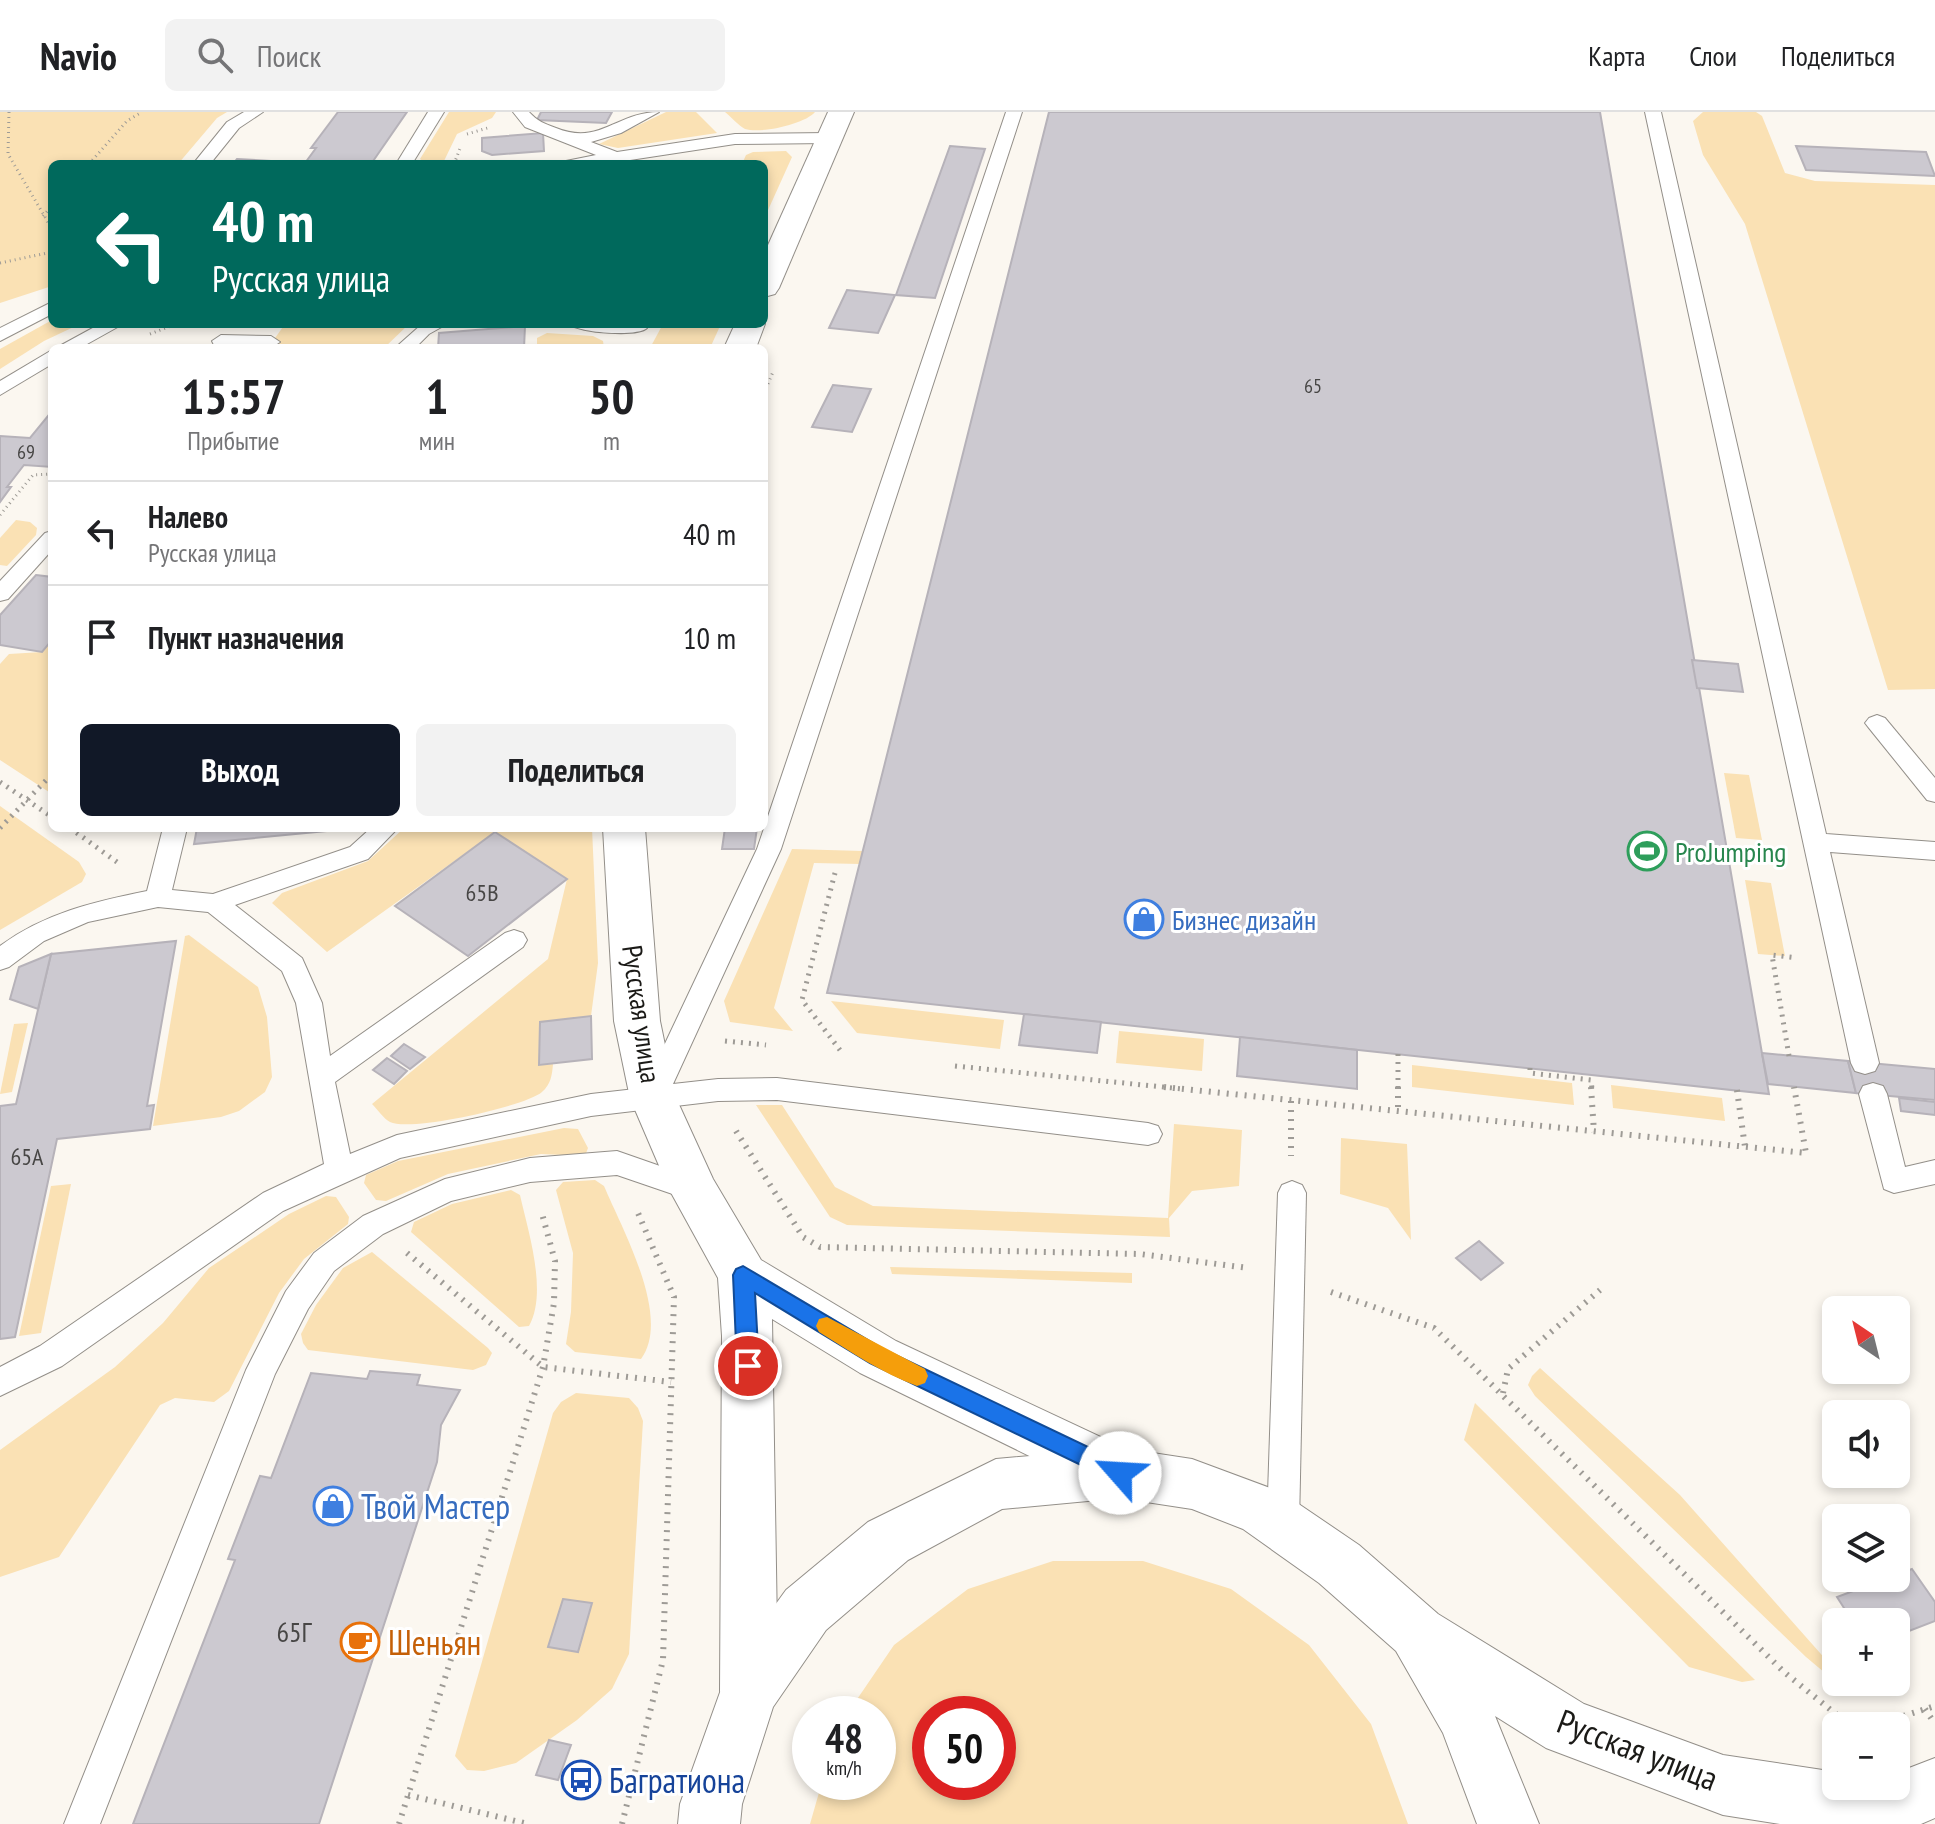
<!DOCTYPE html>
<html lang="ru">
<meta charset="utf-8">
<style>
:root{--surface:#fff;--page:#f2f2f2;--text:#202124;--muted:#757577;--line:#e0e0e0;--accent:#111827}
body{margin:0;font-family:"PT Sans Narrow",sans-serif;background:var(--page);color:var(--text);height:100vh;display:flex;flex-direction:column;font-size:30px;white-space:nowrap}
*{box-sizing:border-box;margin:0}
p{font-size:26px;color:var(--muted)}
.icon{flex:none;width:44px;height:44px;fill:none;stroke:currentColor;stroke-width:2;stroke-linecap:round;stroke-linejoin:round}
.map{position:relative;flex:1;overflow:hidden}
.sheet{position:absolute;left:48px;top:232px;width:720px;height:488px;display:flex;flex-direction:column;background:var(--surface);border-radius:12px;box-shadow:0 4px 12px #0003}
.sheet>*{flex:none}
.hud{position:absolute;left:48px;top:48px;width:720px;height:168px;border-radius:12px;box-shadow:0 4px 12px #0003;background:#00695c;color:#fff;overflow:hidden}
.needle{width:52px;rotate:325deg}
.fabs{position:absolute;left:1822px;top:1184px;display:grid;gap:16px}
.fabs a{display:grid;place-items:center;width:88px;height:88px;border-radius:12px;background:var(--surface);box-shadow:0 4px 12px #0003;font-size:40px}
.speed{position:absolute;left:792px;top:1584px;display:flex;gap:16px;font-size:40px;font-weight:700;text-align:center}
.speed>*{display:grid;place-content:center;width:104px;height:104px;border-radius:50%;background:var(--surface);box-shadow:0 4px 12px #0003;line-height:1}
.speed small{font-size:20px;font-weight:400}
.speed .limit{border:12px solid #d22;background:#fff;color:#111}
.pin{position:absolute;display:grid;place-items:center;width:68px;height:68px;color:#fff;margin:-34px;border:4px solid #fff;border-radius:50%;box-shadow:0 2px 8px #0007}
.me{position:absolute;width:88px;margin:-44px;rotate:296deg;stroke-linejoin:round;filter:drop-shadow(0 0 6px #0008)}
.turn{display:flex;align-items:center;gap:28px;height:168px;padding:0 32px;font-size:36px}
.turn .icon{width:104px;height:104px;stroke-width:2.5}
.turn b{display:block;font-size:56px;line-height:68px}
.eta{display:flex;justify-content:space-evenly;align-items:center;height:136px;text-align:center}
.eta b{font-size:48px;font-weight:700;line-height:56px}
.button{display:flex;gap:16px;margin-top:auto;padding:16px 32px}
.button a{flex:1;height:92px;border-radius:12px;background:var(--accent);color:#fff;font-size:32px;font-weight:700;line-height:92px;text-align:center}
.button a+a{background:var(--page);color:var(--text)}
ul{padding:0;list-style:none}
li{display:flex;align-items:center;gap:24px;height:104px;padding:0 32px;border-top:2px solid var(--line)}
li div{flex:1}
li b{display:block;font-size:30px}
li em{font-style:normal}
header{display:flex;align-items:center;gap:48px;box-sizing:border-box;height:112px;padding:0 40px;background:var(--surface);border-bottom:2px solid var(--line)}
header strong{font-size:38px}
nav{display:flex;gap:44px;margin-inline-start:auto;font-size:28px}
.search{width:560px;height:72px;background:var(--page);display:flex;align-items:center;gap:20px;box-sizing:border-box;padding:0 28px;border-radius:12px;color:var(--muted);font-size:30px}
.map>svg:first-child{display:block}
</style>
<header>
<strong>Navio</strong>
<div class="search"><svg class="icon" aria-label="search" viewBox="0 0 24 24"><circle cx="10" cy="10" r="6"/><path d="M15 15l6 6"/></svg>Поиск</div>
<nav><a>Карта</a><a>Слои</a><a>Поделиться</a></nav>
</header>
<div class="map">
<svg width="1935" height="1712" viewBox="0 0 1935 1712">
<rect width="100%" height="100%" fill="#fbf7f0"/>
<g fill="#fae1b4" fill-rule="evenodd">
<path d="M0,0h227l-10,6 -39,46h-126v122l-52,17z"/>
<path d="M449,0h47l-4,6 -35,16 -13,27 -20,1 -4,-3z"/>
<path d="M666,0h30l21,21 -99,15 -19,-4z"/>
<path d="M725,0h90c-10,12 -54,22 -70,17 -6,-3 -14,-12 -20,-17z"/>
<path d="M1703,0h53l6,4 23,57 30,8 120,4v504l-47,1 -143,-466 -42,-69 -10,-34z"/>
<path d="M786,39l6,6 -28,62v-55h-22l4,-9 7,-3z"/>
<path d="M52,208v4h28l-36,17 -44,28v-20z"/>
<path d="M285,212h124l-25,24h-116z"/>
<path d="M663,212h58l-11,24h-60z"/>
<path d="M547,221l46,3 10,5 1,7h-67v-10z"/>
<path d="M16,408l14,2 7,6 -1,7 -29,31 -7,-1v-27z"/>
<path d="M52,528v154l-52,-34v-96l9,-10 33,-2z"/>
<path d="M1724,661l25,2 13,65 -26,-2z"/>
<path d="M0,694l79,56 7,12 -4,8 -82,48z"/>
<path d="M404,716h188l6,135 -7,53 -51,6 -1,43 14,-1c-1,11 -2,20 -11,28 -18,15 -132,40 -152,30 -6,-3 -13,-13 -18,-18l176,-145 19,-80 -72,-47 -168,120 -55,-49 10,-10 86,-32z"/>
<path d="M792,737l71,2 -3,13 -46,-1 -40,145 19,23 -63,-9 -6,-21z"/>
<path d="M1745,768l26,3 14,73 -27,-2z"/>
<path d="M189,823l69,52 9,30 5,60 -7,15 -26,19 -18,6 -68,9 32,-190z"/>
<path d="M831,889l173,19 -4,29 -143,-16z"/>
<path d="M28,911l-16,69 -12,2 14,-70z"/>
<path d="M1119,919l85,8 -2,32 -86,-8z"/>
<path d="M1412,953l160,18 2,22 -162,-18z"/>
<path d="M1611,973l111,13 3,23 -112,-13z"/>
<path d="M756,993h26l53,82 38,19 295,12 6,-94 68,6 -3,56 -47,5 -23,27 1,19 -323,-12 -17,-8z"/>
<path d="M564,1016l14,1 10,19 -3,8 -44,-2 -93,20 -62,27 -10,-1 -12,-17 2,-8 32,-14z"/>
<path d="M1341,1026l66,6 4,96 -23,-32 -48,-14z"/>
<path d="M595,1068l9,6c18,43 68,131 37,173l-66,-7 -9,-8 5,-32 2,-59 -17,-63 7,-8z"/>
<path d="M71,1072l-30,149 -22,3 32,-150z"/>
<path d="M511,1078l9,5c8,36 28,97 9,131l-10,1 -108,-95 3,-10 38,-18z"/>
<path d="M326,1084l10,1 13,20 -1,7 -44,35 -25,34 -50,98 -15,11 -39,-4 -15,7 -101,152 -59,20v-127l115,-83 48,-44 46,-55 80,-54z"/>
<path d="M372,1140l116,96 4,5 -6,12 -13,5 -165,-20 -5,-7 -2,-9 15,-29 27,-37z"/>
<path d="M890,1155l242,6v10l-240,-9z"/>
<path d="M1540,1256l140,127 156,176v11h7l7,12 -44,-37 -271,-261 -7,-11 4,-9z"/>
<path d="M576,1281l53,5 9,10 5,13 -14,233 -17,35 -35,31 -61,43 -32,8 -17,-1 -12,-14 98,-343 8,-11z"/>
<path d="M1475,1291l280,277 -13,2 -53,-15 -225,-227z"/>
<path d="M1053,1449h90l88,28 78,56 62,79 37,100h-598l12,-42h56v-68h-31l47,-69 74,-56zM930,1602h68v68h-68z"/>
</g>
<g fill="#ccc9d0" stroke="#b6b2b9" stroke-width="2">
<path d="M338,0h69l-36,52h-138l4,-5 68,4 11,-15h-5z"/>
<path d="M541,0h71l-6,11 -69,-3z"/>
<path d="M1049,0h551l169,982 -942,-101z"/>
<path d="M543,21l1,18 -52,4 -10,-4v-13z"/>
<path d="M950,34l35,3 -50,149 -39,-3z"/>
<path d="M1796,34l130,6 9,24 -129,-6z"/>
<path d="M847,178l48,5 -17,38 -49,-5z"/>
<path d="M525,214l-1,22h-86l1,-15z"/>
<path d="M833,273l38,4 -19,43 -40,-5z"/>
<path d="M52,299v56l-28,-2 -17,22h4l-11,15v-66l30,2z"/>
<path d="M36,463l16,2v63l-10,12 -42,-7v-30z"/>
<path d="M1692,548l46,4 5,28 -46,-4z"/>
<path d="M197,716h129v3l-132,13z"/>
<path d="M725,716h32l-3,21h-32z"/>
<path d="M495,720l72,47 -99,77 -73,-50z"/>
<path d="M176,829l-29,165 7,-1 -4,24 -93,10 -42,198 -15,2v-233l16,-2 35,-150z"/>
<path d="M51,842l-13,55 -28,-10 9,-32z"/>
<path d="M1024,902l77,8 -4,31 -78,-8z"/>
<path d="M591,904l1,43 -53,6 1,-43z"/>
<path d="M1240,925l117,13v39l-120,-13z"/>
<path d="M404,932l21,13 -15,12 -19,-13z"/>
<path d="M1762,941l86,8 8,32 -88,-9z"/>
<path d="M387,946l20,13 -13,13 -21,-14z"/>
<path d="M1848,949l87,8v31l-79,-7z"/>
<path d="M1899,986l36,4v13l-34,-4z"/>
<path d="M1479,1129l24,22 -22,17 -25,-22z"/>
<path d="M370,1259l50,4 -3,10 43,5 -19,35 -4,37 -118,362h-186l102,-264 -7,-1 32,-83 11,2 40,-105 56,6z"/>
<path d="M1912,1457l23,33v19l-39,15v-14h-43l-16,-25 51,-19h8v-3z"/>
<path d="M563,1487l29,4 -14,49 -30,-5z"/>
<path d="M549,1628l22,5 -13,35 -22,-5z"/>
</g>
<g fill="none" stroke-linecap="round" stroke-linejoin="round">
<defs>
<g id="service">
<path d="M244,0h19l-24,16 -29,36h-17l34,-42z"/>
<path d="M428,0h16l-32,52h-16z"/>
<path d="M513,0h16c8,9 16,12 27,16 44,18 60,-16 103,-16l-38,21 -30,9 26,10 118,-18 94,-1 8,5 -8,5 -94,1 -131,20h-40l2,-3 30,-6 -71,-28z"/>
<path d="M1006,0h16l-241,737 -108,235 45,-5 59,-1 371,45 10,3 4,8 -4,8 -10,3 -371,-45 -59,1 -127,15 -191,42 -117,53 -221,155 -62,30v-29l40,-21 223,-153 61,-29 -28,-161 -14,-32 -74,-59 -50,-5 -70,15 -44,19 -35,26 -9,3v-24c45,-33 93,-44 147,-55l16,-63h24l-15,62 41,4 137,-47 21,-19h27l-30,31 -133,46 67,53 20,45 8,53 175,-123 9,-3 9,3 4,7 -4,7 -188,135 15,72 47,-19 194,-41 53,-6 113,-239z"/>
<path d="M1645,0h16l165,722 109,8v18l-105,-8 49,211 -4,8 -10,3 -10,-3 -4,-8z"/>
<path d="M52,190v12l-52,27v-13z"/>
<path d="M100,212h23l-43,24h-24z"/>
<path d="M422,212h25l-18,10 -14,14h-20z"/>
<path d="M569,212h75l3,4c-9,9 -68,5 -78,-4z"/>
<path d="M221,223l50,1 9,6 -9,6 -57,-3 -2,-4z"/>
<path d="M52,238v14l-52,31v-14z"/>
<path d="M52,419v19l-44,49 -8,2v-20l45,-48z"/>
<path d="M1877,603l8,3 50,60v24l-8,-2 -58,-72 -4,-5 4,-5z"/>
<path d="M1873,971l10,3 4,8 18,73 30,-7v24l-41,9 -10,-4 -25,-95 4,-8z"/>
<path d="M617,1039l86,30 4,8 -4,8 -10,4 -76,-26 -87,7 -79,19 -68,33 -49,37 -26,38 -33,65 -175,450h-36l182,-454 40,-79 28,-38 49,-37 82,-37 85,-21z"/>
<path d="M1292,1069l10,4 4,8 -7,331 -4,11 -12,5 -12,-5 -4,-11 11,-331 4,-8z"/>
</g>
<g id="secondary">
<path d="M828,0h26l-75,176 -4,6 -11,3v-43z"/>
<path d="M764,210l1,2 -9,24h-32l11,-24z"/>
<path d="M603,716h42l15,193 16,77 37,81 48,81 135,81 243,114 8,18 -8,18 -19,7 -19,-7 -241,-118 -88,-54 6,372 -8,21 -21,8 -21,-8 -8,-21 2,-355 -4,-58 -49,-89 -39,-91 -16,-77z"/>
</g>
<path id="primary" d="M1120,1336l72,11 89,33 78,53 79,69 146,90 139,51 113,17v14h60v-13l39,-15v60l-14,6h-141l-57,-9 -177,-67 -51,-32 44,108h-62l-34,-91 -47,-82 -77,-68 -76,-54 -51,-20 -72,-11 -118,11 -94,51 -82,70 -53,77 -31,97 -2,20h-62l2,-20 48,-134 58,-80 82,-68 128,-63z"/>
</defs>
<use href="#service" stroke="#938f89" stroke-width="2"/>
<use href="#secondary" stroke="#938f89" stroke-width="2"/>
<use href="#primary" stroke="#938f89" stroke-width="2"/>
<g stroke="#9e9b96" stroke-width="3" stroke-dasharray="1 4" stroke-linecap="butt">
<path d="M9,0l-1,42 44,75"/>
<path d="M467,22l24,-7"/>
<path d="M89,52l38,-43 15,-9"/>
<path d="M454,52l7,-18"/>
<path d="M494,52h17"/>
<path d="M43,104l9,-10"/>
<path d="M0,151l52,-11"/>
<path d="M150,222l26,-10"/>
<path d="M764,281l9,-21"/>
<path d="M0,403l33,-40 19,-1"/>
</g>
<g stroke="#9e9b96" stroke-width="5" stroke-dasharray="2 6" stroke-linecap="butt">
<path d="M0,670l52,35"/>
<path d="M0,716l52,-54"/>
<path d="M70,716l51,37"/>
<path d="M1728,745l51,5"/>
<path d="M835,761l-33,127 41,54"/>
<path d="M725,929l41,4"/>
<path d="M1398,942v35"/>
<path d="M1789,944l-17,-101 25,3"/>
<path d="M955,954l228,23"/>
<path d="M1530,956v5l61,7 1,9"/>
</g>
<g stroke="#9e9b96" stroke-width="6" stroke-dasharray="2 7" stroke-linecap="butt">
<path d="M1164,975l642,66 -12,-66"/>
<path d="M1398,975v26"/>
<path d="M1591,975l3,45"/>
<path d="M1737,978l8,57"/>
<path d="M1291,989v55"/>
<path d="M736,1019l67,106 17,10 320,7 108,14"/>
<path d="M407,1141l136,114 128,15"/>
<path d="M1331,1180l103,36 350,344 53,43 35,11 63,-20"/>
<path d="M1503,1281l5,-24 92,-79"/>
<path d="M1925,1597l10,15"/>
<path d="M408,1683l120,29"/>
<path d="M399,1712l144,-457 11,-64 1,-42 -14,-51"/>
<path d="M622,1712l41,-164 11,-363 -36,-84"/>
</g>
<use href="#service" fill="#fff" fill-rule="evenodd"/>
<use href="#secondary" fill="#fff" fill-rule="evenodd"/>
<use href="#primary" fill="#fff" fill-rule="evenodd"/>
</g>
<path fill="#1a73e8" stroke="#114b97" stroke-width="2" d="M743,1154l142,84 243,116 4,7 -4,7 -8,3 -8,-3 -242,-117 -115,-70 4,73 -4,7 -7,3 -8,-3 -3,-7 -4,-91 3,-6z"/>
<path fill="#f59e0b" d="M827,1205l98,52 3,7 -3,7 -8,3c-35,-13 -66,-34 -98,-54l-3,-6 3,-7z"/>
<defs>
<symbol id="stadium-ring" viewBox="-11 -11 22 22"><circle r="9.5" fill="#fff" stroke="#2e9e5b" stroke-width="1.5"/><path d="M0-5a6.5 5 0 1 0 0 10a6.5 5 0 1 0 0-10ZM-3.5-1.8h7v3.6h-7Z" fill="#2e9e5b"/></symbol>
<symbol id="shop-ring" viewBox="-11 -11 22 22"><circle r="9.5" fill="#fff" stroke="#3f7fe0" stroke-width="1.5"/><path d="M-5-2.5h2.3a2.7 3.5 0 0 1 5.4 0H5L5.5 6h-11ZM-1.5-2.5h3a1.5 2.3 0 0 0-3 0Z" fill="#3f7fe0"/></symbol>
<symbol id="cafe-ring" viewBox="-11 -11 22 22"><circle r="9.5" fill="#fff" stroke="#e8710a" stroke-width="1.5"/><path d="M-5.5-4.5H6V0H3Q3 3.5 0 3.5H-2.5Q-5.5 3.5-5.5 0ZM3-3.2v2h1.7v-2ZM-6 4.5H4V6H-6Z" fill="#e8710a"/></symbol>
<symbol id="bus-ring" viewBox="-11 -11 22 22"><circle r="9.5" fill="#fff" stroke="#1a4fb4" stroke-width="1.5"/><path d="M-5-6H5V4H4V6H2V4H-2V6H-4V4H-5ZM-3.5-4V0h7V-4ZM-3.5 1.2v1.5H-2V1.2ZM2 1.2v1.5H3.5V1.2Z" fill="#1a4fb4"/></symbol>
</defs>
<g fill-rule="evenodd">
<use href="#stadium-ring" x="1625" y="717" width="44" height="44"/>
<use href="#shop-ring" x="1122" y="785" width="44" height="44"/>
<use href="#shop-ring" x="311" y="1372" width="44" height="44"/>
<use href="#cafe-ring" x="338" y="1508" width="44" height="44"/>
<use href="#bus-ring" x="559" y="1646" width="44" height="44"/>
</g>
<g text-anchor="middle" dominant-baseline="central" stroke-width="6" stroke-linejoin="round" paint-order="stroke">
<g font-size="20" fill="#474645">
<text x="1313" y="274">65</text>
<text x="26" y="340">69</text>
</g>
<g font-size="24" fill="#474645">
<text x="482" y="780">65В</text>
<text x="27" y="1044">65А</text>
</g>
<g font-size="28" fill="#27864d" stroke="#fff" text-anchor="start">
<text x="1675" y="739">ProJumping</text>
</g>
<g font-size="28" fill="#366cbe" stroke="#fff" text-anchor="start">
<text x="1172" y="807">Бизнес дизайн</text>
</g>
<g font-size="28" fill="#1b1a17" stroke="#fff">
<text transform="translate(642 902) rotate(82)">Русская улица</text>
</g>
<g font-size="28" fill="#474645">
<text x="294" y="1519">65Г</text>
</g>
<g font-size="34" fill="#366cbe" stroke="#fff" text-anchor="start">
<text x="361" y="1394">Твой Мастер</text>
</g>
<g font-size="34" fill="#c56008" stroke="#fff" text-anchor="start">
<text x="388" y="1530">Шеньян</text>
</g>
<g font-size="34" fill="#1b1a17" stroke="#fff">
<text transform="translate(1638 1637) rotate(21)">Русская улица</text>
</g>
<g font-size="34" fill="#164399" stroke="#fff" text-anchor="start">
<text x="609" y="1668">Багратиона</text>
</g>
</g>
</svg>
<div class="fabs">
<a><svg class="needle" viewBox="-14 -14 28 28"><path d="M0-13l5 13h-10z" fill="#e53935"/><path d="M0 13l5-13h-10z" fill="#757577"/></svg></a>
<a><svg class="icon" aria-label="sound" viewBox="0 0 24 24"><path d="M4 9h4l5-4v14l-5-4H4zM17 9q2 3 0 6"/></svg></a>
<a><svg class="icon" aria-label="layers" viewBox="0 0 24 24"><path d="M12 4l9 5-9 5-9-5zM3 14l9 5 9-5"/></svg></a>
<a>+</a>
<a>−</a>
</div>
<div class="speed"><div>48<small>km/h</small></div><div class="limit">50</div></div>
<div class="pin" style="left:748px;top:1254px;background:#d93025"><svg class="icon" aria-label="arrive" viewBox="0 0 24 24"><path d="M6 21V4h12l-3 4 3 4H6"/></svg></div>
<svg class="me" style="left:1120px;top:1361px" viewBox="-20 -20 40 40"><circle r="19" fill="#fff"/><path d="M0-13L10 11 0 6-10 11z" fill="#1a73e8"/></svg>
<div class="hud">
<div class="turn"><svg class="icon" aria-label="left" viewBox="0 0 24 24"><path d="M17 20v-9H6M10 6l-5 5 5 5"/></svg><div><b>40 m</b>Русская улица</div></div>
</div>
<section class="sheet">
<div class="eta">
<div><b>15:57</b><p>Прибытие</p></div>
<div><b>1</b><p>мин</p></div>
<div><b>50</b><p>m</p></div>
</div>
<ul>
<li><svg class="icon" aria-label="left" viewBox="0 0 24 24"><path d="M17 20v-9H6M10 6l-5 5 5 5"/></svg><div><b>Налево</b><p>Русская улица</p></div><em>40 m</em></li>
<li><svg class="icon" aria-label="arrive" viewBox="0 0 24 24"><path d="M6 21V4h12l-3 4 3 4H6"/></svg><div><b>Пункт назначения</b></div><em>10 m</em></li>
</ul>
<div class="button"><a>Выход</a><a>Поделиться</a></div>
</section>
</div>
